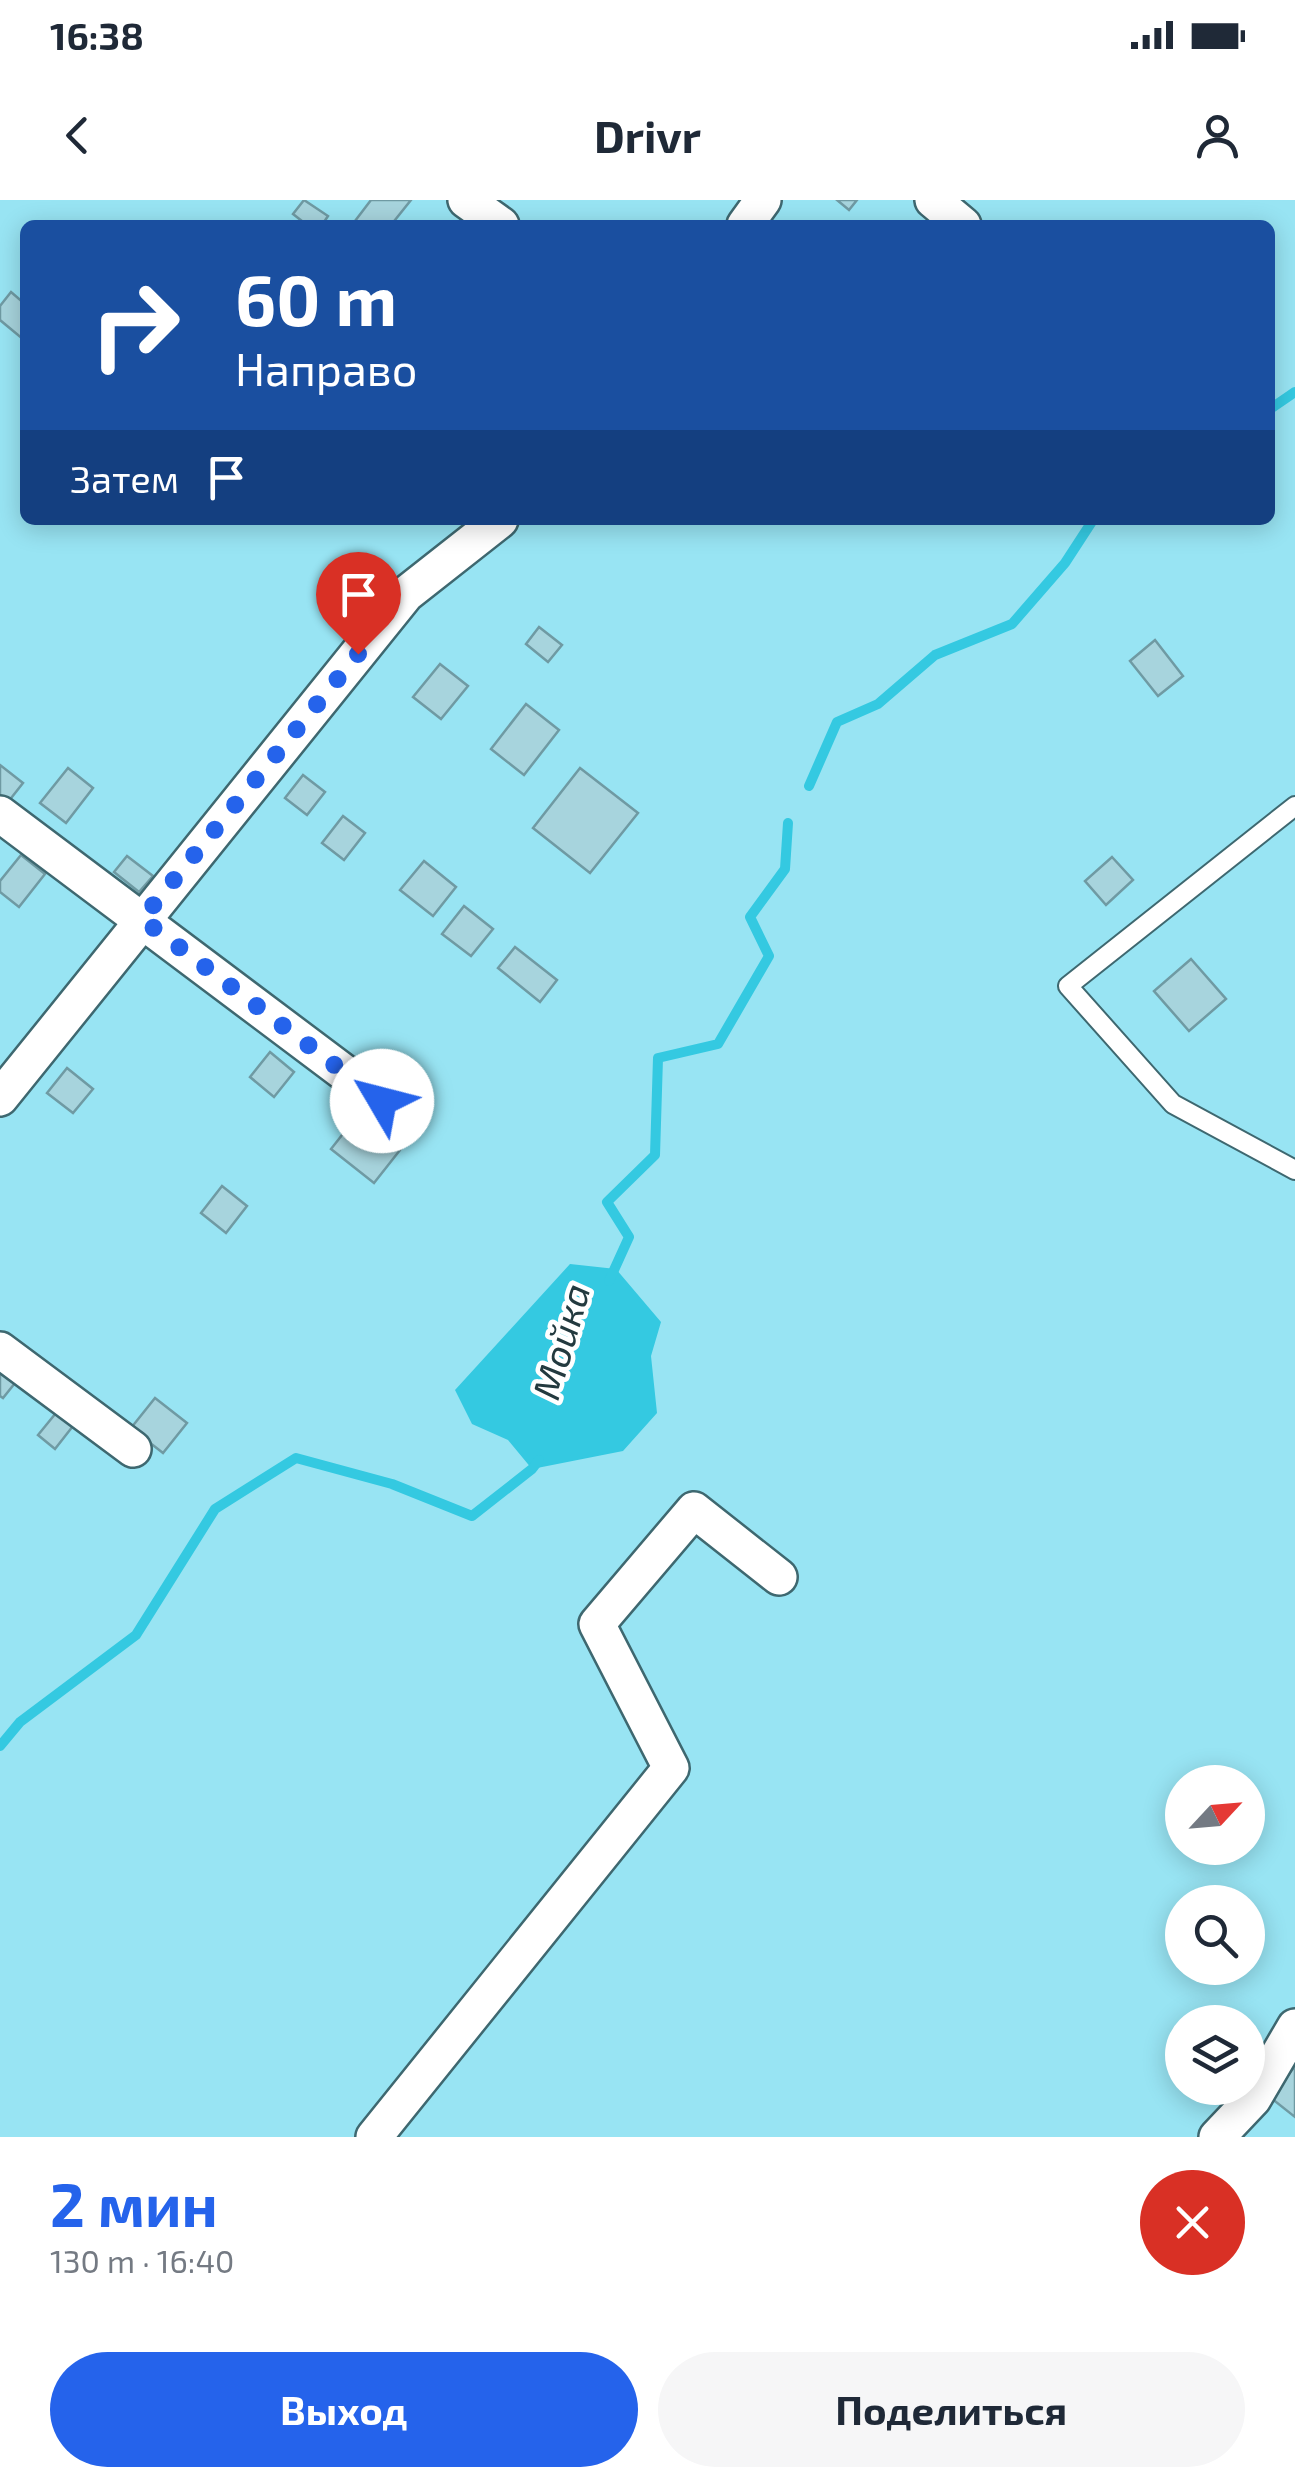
<!DOCTYPE html>
<html lang="ru">
<meta charset="utf-8">
<style>
:root{--surface:#fff;--page:#f6f6f7;--text:#1f2937;--muted:#747a83;--accent:#2563eb}
body{margin:0;font-family:"Exo 2",sans-serif;background:var(--page);color:var(--text);height:100vh;display:flex;flex-direction:column;font-size:38px;white-space:nowrap}
*{box-sizing:border-box;margin:0}
p{font-size:32px;color:var(--muted)}
.icon{flex:none;width:55px;height:55px;fill:none;stroke:currentColor;stroke-width:2;stroke-linecap:round;stroke-linejoin:round}
.map{position:relative;height:1937px;overflow:hidden}
.drawer{display:flex;flex-direction:column;background:var(--surface);flex:1}
.drawer>*{flex:none}
.hud{position:absolute;left:20px;top:20px;width:1255px;height:305px;border-radius:15px;box-shadow:0 5px 25px #0003;background:#1a4fa0;color:#fff;overflow:hidden}
.needle{width:65px;rotate:64deg}
.fabs{position:absolute;left:1165px;top:1565px;display:grid;gap:20px}
.fabs a{display:grid;place-items:center;width:100px;height:100px;border-radius:50%;background:var(--surface);box-shadow:0 5px 25px #0003;font-size:50px}
.pin{position:absolute;display:grid;place-items:center;width:85px;height:85px;color:#fff;margin:-102px -42px;border-radius:50% 50% 50% 0;rotate:-45deg;box-shadow:0 0 10px #0007}
.pin .icon{rotate:45deg}
.me{position:absolute;width:110px;margin:-55px;rotate:307deg;stroke-linejoin:round;filter:drop-shadow(0 0 8px #0008)}
.turn{display:flex;align-items:center;gap:35px;height:210px;padding:0 50px;font-size:45px}
.turn .icon{width:130px;height:130px;stroke-width:2.5}
.turn b{display:block;font-size:70px;line-height:85px}
.then{display:flex;align-items:center;height:95px;padding:0 50px;background:#0003;gap:20px;font-size:38px}
.round{display:grid;place-items:center;flex:none;width:105px;height:105px;border-radius:52px;background:var(--page)}
.summary{display:flex;align-items:center;justify-content:space-between;height:170px;padding:0 50px}
h1{font-size:60px;font-weight:700;line-height:75px;color:var(--accent)}
.cta{display:flex;gap:20px;margin-top:auto;padding:20px 50px}
.cta a{flex:1;height:115px;border-radius:60px;background:var(--accent);color:#fff;font-size:40px;font-weight:700;line-height:115px;text-align:center}
.cta a+a{background:var(--page);color:var(--text)}
.status{display:flex;justify-content:space-between;align-items:center;height:70px;padding:0 50px;background:var(--surface);direction:ltr}
.status svg{height:28px;fill:currentColor}
header{display:flex;justify-content:space-between;align-items:center;height:130px;padding:0 50px;background:var(--surface);font-size:45px;font-weight:700}
.map>svg:first-child{display:block}
</style>
<div class="status"><b>16:38</b><svg viewBox="0 0 49 12"><path d="M0 12V9h3v3zM5 12V6h3v6zM10 12V3h3v9zM15 12V0h3v12zM26 1h20v11H26zM47 4h2v5h-2z"/></svg></div>
<header><svg class="icon" aria-label="back" viewBox="0 0 24 24"><path d="M15 5l-7 7 7 7"/></svg>Drivr<svg class="icon" aria-label="person" viewBox="0 0 24 24"><circle cx="12" cy="8" r="4"/><path d="M4 21q1-7 8-7t8 7"/></svg></header>
<div class="map">
<svg width="1295" height="1937" viewBox="0 0 1295 1937">
<rect width="100%" height="100%" fill="#c5f3fc"/>
<path fill="#98e4f3" fill-rule="evenodd" d="M0,0h1295v1937h-1295zM25,25h1245v295h-1245zM1182,1582h66v66h-66zM1182,1702h66v66h-66zM1182,1822h66v66h-66z"/>
<path fill="#34c9e1" d="M570,1064l46,5 45,53 -10,34 6,57 -34,38 -91,18 -24,-29 -36,-16 -17,-34z"/>
<g fill="none" stroke-linecap="round" stroke-linejoin="round">
<g stroke="#34c9e1" stroke-width="10">
<path d="M1270,209l25,-17"/>
<path d="M809,586l28,-64 41,-18 57,-49 77,-31 53,-61 28,-43"/>
<path d="M609,1081l20,-44 -22,-35 48,-47 3,-97 60,-14 51,-88 -19,-39 35,-48 3,-46"/>
<path d="M0,1546l20,-24 116,-87 79,-126 81,-51 96,26 80,32 60,-47 7,-9"/>
</g>
</g>
<g fill="#a7d4dd" stroke="#6f9aa3" stroke-width="2.5">
<path d="M304,0l24,16 -6,9h-15l-14,-11z"/>
<path d="M371,0h40l-20,25h-31l-5,-4z"/>
<path d="M837,0h20l-8,10z"/>
<path d="M11,92l14,12 -1,36 -24,-20v-14z"/>
<path d="M539,427l23,18 -14,17 -22,-18z"/>
<path d="M1155,440l28,36 -25,20 -28,-35z"/>
<path d="M440,464l28,22 -27,33 -28,-22z"/>
<path d="M526,504l33,26 -35,45 -33,-26z"/>
<path d="M0,565l23,18 -15,19 -8,-6z"/>
<path d="M68,568l25,20 -27,35 -26,-20z"/>
<path d="M580,568l58,45 -48,60 -57,-45z"/>
<path d="M303,575l22,17 -18,23 -22,-17z"/>
<path d="M343,616l22,17 -21,27 -22,-17z"/>
<path d="M21,655l24,19 -26,33 -19,-15v-11z"/>
<path d="M127,656l26,20 -14,16 -25,-20z"/>
<path d="M1112,657l21,23 -27,25 -21,-24z"/>
<path d="M424,661l32,26 -23,29 -33,-26z"/>
<path d="M464,706l29,23 -22,27 -29,-22z"/>
<path d="M515,747l42,33 -17,22 -42,-34z"/>
<path d="M1191,759l35,40 -37,32 -35,-40z"/>
<path d="M270,852l24,20 -20,25 -24,-20z"/>
<path d="M67,868l26,21 -20,24 -26,-20z"/>
<path d="M361,911l43,34 -30,38 -43,-34z"/>
<path d="M222,986l25,20 -21,27 -25,-20z"/>
<path d="M0,1163l19,15 -16,20 -3,-2z"/>
<path d="M155,1198l32,25 -24,30 -32,-25z"/>
<path d="M56,1213l17,13 -18,23 -17,-14z"/>
<path d="M1295,1866v51l-24,-19z"/>
</g>
<g fill="none" stroke-linecap="round" stroke-linejoin="round">
<defs>
<path id="lane" d="M1295,606l-227,180 105,118 122,66"/>
<g id="street">
<path d="M466,0l35,25"/>
<path d="M933,0l30,25"/>
<path d="M745,25l18,-25"/>
<path d="M0,614l382,287"/>
<path d="M0,898l406,-504 94,-74"/>
<path d="M0,1150l133,99"/>
<path d="M374,1937l297,-369 -74,-144 97,-114 85,67"/>
<path d="M1217,1937l36,-38 42,-72"/>
</g>
</defs>
<use href="#lane" stroke="#3e6870" stroke-width="22"/>
<use href="#street" stroke="#3e6870" stroke-width="40"/>
<use href="#lane" stroke="#fff" stroke-width="18"/>
<use href="#street" stroke="#fff" stroke-width="35"/>
</g>
<g fill="none" stroke-linecap="round" stroke-linejoin="round">
<path stroke="#2563eb" stroke-width="18" stroke-dasharray="0 32.4" d="M358,454l-216,265 240,182"/>
</g>
<g text-anchor="middle" dominant-baseline="central" stroke-width="9" stroke-linejoin="round" paint-order="stroke">
<g font-size="38" font-style="italic" fill="#233a3f" stroke="#fff">
<text transform="translate(560 1141) rotate(-74)">Мойка</text>
</g>
</g>
</svg>
<div class="fabs">
<a><svg class="needle" viewBox="-14 -14 28 28"><path d="M0-13l5 13h-10z" fill="#e53935"/><path d="M0 13l5-13h-10z" fill="#747a83"/></svg></a>
<a><svg class="icon" aria-label="search" viewBox="0 0 24 24"><circle cx="10" cy="10" r="6"/><path d="M15 15l6 6"/></svg></a>
<a><svg class="icon" aria-label="layers" viewBox="0 0 24 24"><path d="M12 4l9 5-9 5-9-5zM3 14l9 5 9-5"/></svg></a>
</div>
<div class="pin" style="left:358px;top:454px;background:#d93025"><svg class="icon" aria-label="arrive" viewBox="0 0 24 24"><path d="M6 21V4h12l-3 4 3 4H6"/></svg></div>
<svg class="me" style="left:382px;top:901px" viewBox="-20 -20 40 40"><circle r="19" fill="#fff"/><path d="M0-13L10 11 0 6-10 11z" fill="#2563eb"/></svg>
<div class="hud">
<div class="turn"><svg class="icon" aria-label="right" viewBox="0 0 24 24"><path d="M7 20v-9h11M14 6l5 5-5 5"/></svg><div><b>60 m</b>Направо</div></div>
<div class="then">Затем<svg class="icon" aria-label="arrive" viewBox="0 0 24 24"><path d="M6 21V4h12l-3 4 3 4H6"/></svg></div>
</div>
</div>
<section class="drawer">
<div class="summary"><div><h1>2 мин</h1><p>130 m · 16:40</p></div><a class="round" style="background:#d93025;color:#fff"><svg class="icon" aria-label="close" viewBox="0 0 24 24"><path d="M6 6l12 12M18 6L6 18"/></svg></a></div>
<div class="cta"><a>Выход</a><a>Поделиться</a></div>
</section>
